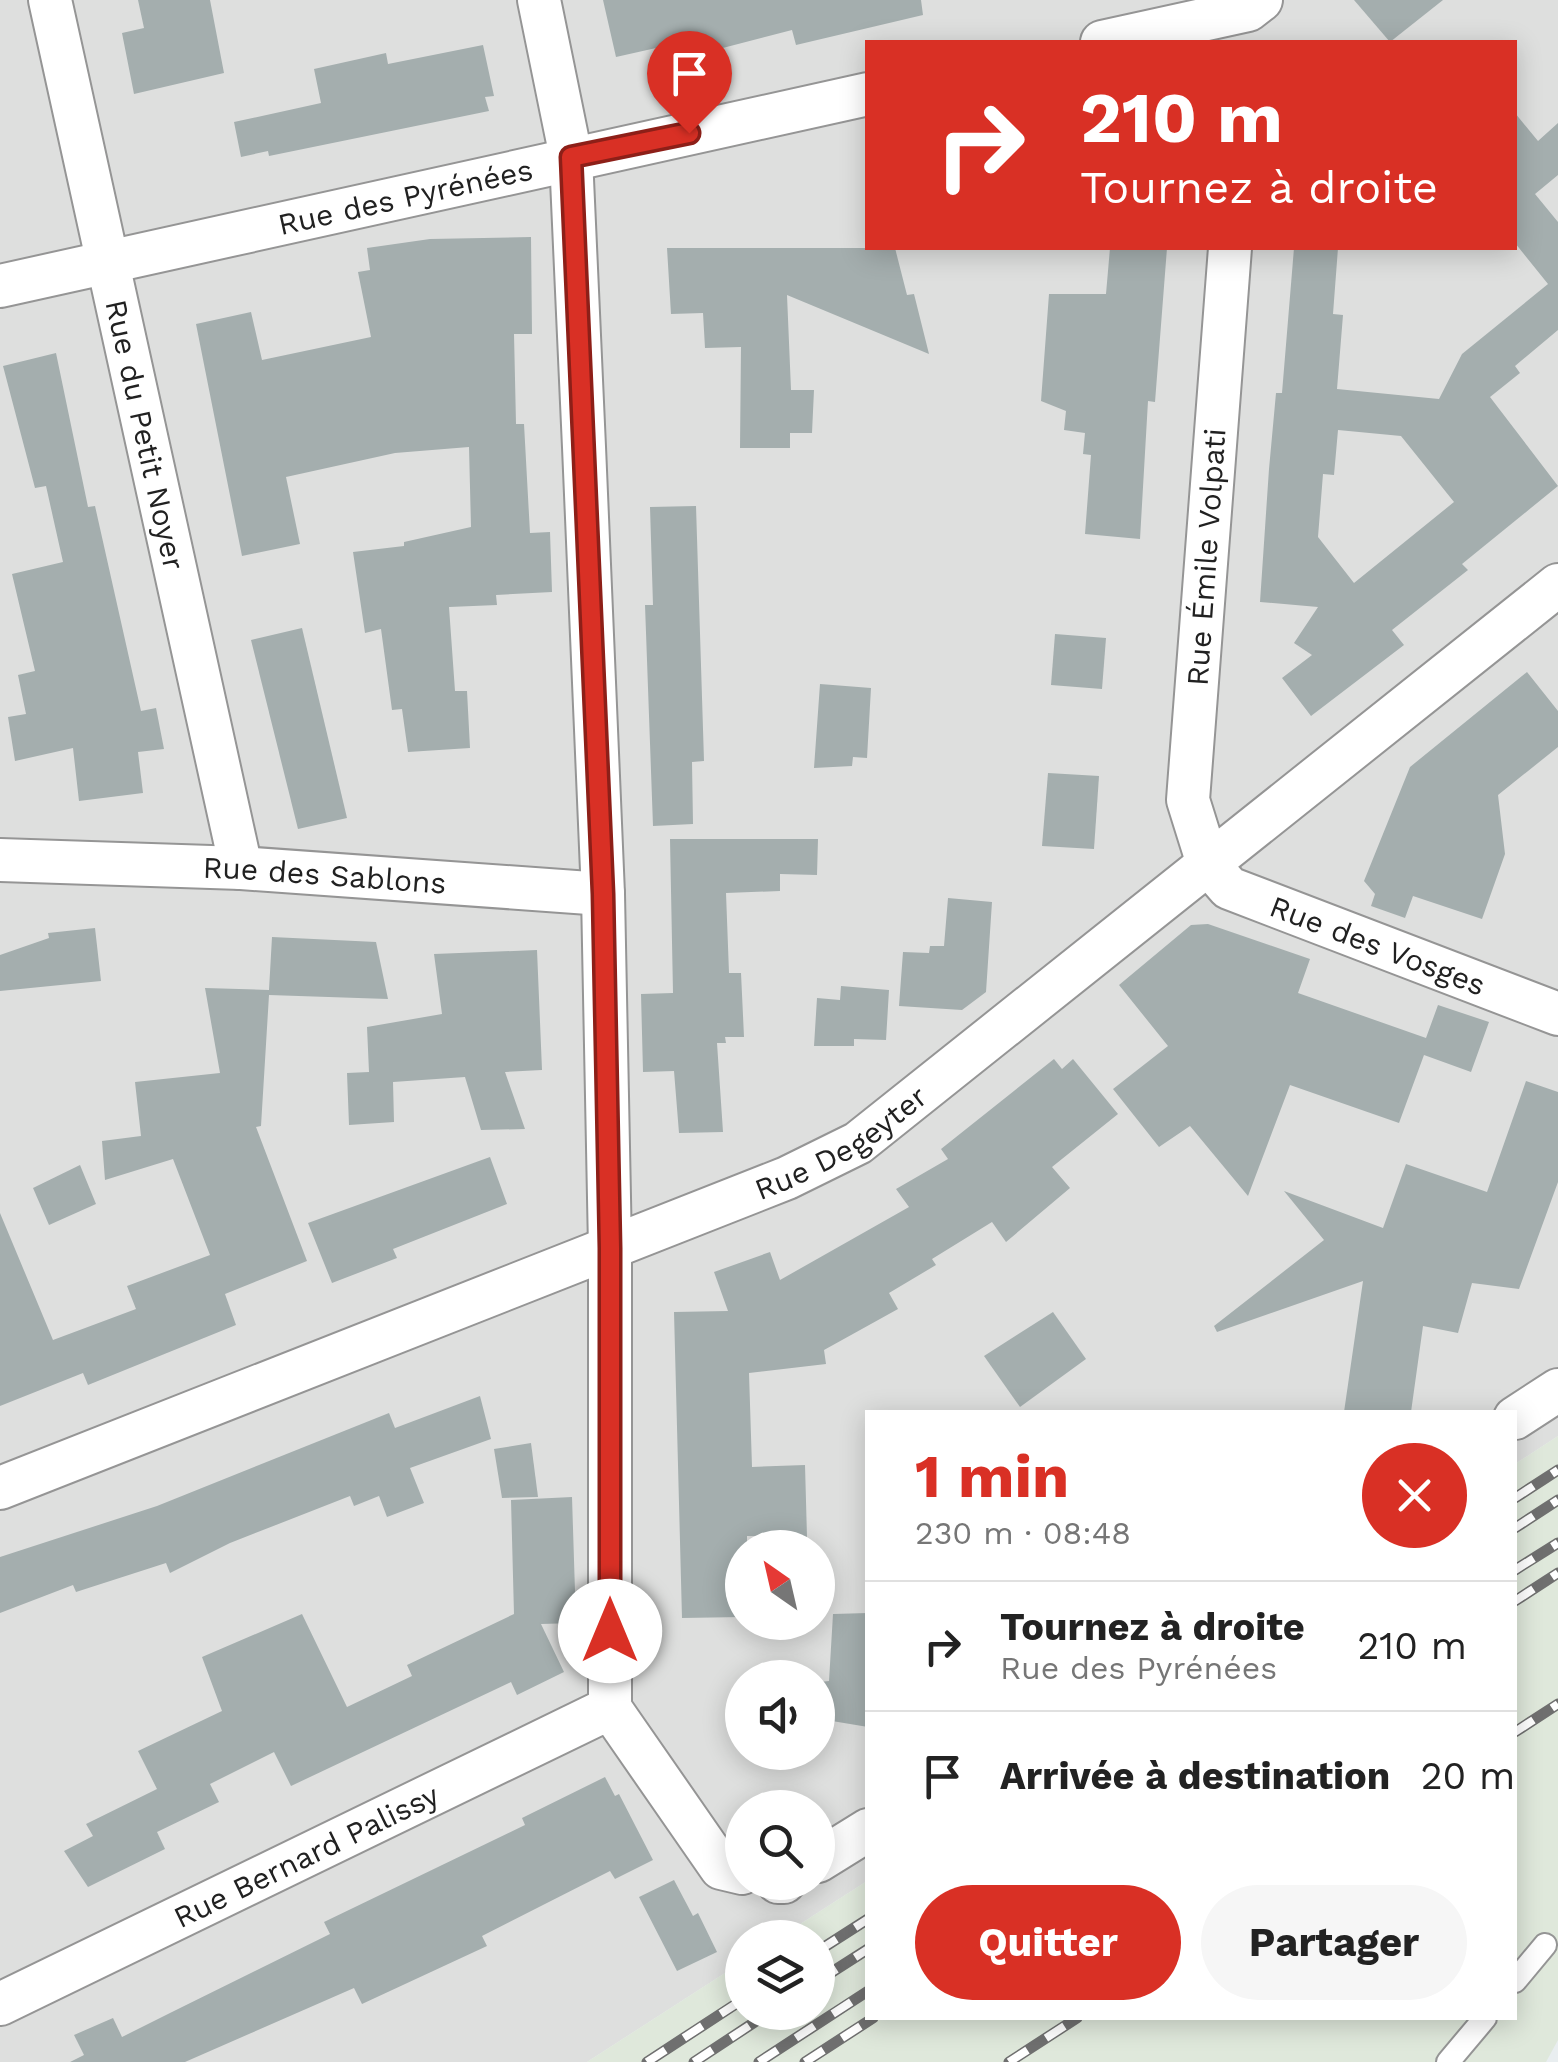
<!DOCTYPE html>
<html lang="fr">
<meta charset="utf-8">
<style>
:root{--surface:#fff;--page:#f6f6f6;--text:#222;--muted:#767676;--line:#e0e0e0;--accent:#d93025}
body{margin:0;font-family:"Work Sans",sans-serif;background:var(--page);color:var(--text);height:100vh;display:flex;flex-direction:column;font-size:38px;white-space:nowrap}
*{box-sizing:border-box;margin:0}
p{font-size:32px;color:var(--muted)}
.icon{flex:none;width:55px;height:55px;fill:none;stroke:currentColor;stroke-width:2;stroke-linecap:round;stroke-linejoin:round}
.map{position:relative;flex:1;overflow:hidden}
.drawer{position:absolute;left:865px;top:1410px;width:652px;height:610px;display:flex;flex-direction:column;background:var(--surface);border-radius:0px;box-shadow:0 5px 25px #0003}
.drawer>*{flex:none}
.banner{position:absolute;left:865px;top:40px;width:652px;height:210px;border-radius:0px;box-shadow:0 5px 25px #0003;background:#d93025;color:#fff;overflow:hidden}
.needle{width:65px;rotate:326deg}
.buttons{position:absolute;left:725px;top:1530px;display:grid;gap:20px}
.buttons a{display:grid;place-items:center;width:110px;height:110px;border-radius:50%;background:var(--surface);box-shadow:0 5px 25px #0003;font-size:50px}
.pin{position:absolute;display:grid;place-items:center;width:85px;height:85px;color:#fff;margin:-102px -42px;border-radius:50% 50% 50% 0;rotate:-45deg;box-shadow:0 0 10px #0007}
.pin .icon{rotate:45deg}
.me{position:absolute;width:110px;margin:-55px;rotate:0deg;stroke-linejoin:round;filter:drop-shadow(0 0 8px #0008)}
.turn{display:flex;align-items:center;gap:35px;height:210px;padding:0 50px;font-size:45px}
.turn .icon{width:130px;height:130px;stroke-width:2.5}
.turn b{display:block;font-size:70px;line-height:85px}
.round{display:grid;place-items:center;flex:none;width:105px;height:105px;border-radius:52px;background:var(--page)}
.headline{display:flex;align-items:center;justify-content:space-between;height:170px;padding:0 50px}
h1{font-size:60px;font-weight:700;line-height:75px;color:var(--accent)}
.button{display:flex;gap:20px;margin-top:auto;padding:20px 50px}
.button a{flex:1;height:115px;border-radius:60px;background:var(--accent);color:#fff;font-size:40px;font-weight:700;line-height:115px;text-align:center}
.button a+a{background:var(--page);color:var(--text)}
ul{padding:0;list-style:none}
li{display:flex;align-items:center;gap:30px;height:130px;padding:0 50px;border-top:2px solid var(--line)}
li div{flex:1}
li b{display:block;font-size:38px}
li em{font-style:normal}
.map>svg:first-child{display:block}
</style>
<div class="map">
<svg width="1558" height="2062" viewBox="0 0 1558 2062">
<rect width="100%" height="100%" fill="#e9eef0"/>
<path fill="#dedfde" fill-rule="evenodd" d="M0,0h1558v1436l-43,28v-52h-647l-1,469 -87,56 -38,1v24l-155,100h-587zM868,42h647v206h-647zM742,1548h76v74h-76zM742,1678h76v74h-76zM742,1808h76v74h-76z"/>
<path fill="#dfe8db" d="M1558,1436v604l-12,22h-959l155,-100v50h76v-74l-38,-1 87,-56 1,137h647v-554z"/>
<g fill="#a4aeae" fill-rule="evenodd">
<path d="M138,0h72l14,73 -90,21 -12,-61 22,-5z"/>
<path d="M603,0h318l2,15 -127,30 -4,-15 -123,32 -4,-16 -49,11z"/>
<path d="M1354,0h89l-53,42z"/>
<path d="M483,45l11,51 -9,1 4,14 -220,45 -1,-5 -27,6 -7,-35 87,-19 -7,-34 72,-16 2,11z"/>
<path d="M1515,113l23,28 20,-18v52l-23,19 23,28v108l-43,36 5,7 -30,24 68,89 -96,78 6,6 -76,60 12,15 -93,71 -29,-38 30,-23 -18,-12 24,-36 -58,-5 9,-133 7,-76h6l12,-145h44l-5,66 10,1 -6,74 102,10 23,-45 86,-70 -33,-41zM1338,430l63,6 53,66 -100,81 -36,-46 5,-63 11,1z"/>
<path d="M531,237l1,97h-18l2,90h8l6,109 20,-1 2,60 -56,3 1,10 -48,2 6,84h12l3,57 -62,4 -6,-43 -10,1 -11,-81 -16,4 -12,-81 51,-6v-4l67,-15 -2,-80 -74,6 -109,24 14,67 -58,12 -46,-232 55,-12 11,48 109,-23 -13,-65 12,-2 -3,-22 63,-9z"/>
<path d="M667,248h228l12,47 7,-1 15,60 -142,-59 4,95h23l-2,43h-22v15h-50l1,-101 -36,1 -2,-35 -32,1z"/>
<path d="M1110,248h57l-12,154 -7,-1 -8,138 -55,-5 6,-79 -8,-1 2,-21 -21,-3 2,-19 -25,-10 8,-107h57z"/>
<path d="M56,353l32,154 7,-1 46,205 15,-3 8,41 -26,3 5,41 -64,8 -6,-53 -58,13 -7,-44 18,-3 -8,-39 17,-4 -23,-97 51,-12 -17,-76 -11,2 -32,-122z"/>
<path d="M696,506l8,255 -12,1 1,62 -40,2 -8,-221h8l-3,-98z"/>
<path d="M302,628l45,190 -49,11 -47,-189z"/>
<path d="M1055,634l51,4 -4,51 -51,-4z"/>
<path d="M1527,672l31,39v36l-60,48 7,59 -23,65 -69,-23 -8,22 -34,-12 4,-12 -11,-13 46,-114z"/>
<path d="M820,684l51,4 -4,70 -14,-1 -1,9 -38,2z"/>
<path d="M1048,773l51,3 -5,73 -52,-3z"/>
<path d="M670,839h148l-1,36 -37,-1v17l-54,2 3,80h12l3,64h-19l1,6h-9l6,89 -44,1 -5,-62 -31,1 -2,-78 32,-1z"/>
<path d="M948,898l44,4 -6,90 -24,18 -63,-4 4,-54 26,1 1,-7h14z"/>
<path d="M1208,924l102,35 -12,34 128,45 12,-33 51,17 -18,50 -47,-17 -25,68 -109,-38 -42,111 -58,-70 -31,21 -46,-58 55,-43 -49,-61 72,-60z"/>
<path d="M95,928l6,53 -101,10v-36l49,-17 -1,-5z"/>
<path d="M272,937l104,5 12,57 -119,-4 -8,131 -5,1 51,134 -82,33 11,31 -148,60 -5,-12 -83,33v-193l53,127 83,-31 -9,-23 83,-31 -37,-96 -68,21 -3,-39 39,-5 -6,-54 85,-9 -15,-85 64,2z"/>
<path d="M537,950l5,120 -37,2 20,57 -44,1 -16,-53 -72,5 1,40 -45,3 -2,-52 22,-1 -2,-45 75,-13 -8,-60z"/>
<path d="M841,986l48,4 -3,50 -32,-1v7h-40l3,-48 23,2z"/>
<path d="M1054,1059l8,10 11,-10 45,55 -66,53 18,21 -64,54 -14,-20 -60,37 4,6 -47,28 9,16 -74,41 2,14 -77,9 3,94 53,-2 2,72 -60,-1v12h-5v69l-60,1 -8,-306 54,-1 -14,-39 56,-20 10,28 129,-73 -13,-18 52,-30 -7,-10z"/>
<path d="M1526,1081l32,11v90l-39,107 -47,-6 -14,50 -35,-7 -12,86h-67l19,-131 -146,51 -3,-6 110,-86 -40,-49 99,37 23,-64 81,28z"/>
<path d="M490,1157l17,47 -114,45 4,9 -65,25 -24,-60z"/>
<path d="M80,1165l16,39 -47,21 -16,-37z"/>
<path d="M1053,1312l33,47 -66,48 -36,-51z"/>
<path d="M480,1396l11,43 -81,29 14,35 -37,14 -8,-21 -25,10 -4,-10 -120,47 -60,30 -4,-10 -90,29 -3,-7 -73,28v-56l157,-51 232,-93 6,15z"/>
<path d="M531,1443l7,54 -36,1 -8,-49z"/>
<path d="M572,1497l4,126 -35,1 23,48 -47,23 -6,-13 -220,104 -17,-34 -64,32 9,18 -62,30 8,17 -77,38 -24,-36 29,-15 -7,-12 71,-35 -19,-38 84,-40 -20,-54 100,-43 45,93 65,-31 -5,-11 107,-51 -3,-114z"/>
<path d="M868,1613v114l-48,-8v-37l9,-1 4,-67z"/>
<path d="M605,1777l10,19 4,-2 34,66 -38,19 -5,-8 -128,65 5,10 -125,58 -8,-16 -169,74h-115l14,-7 -10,-20 39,-17 9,19 50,-25 158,-78 -6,-12 201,-97 -3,-7z"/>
<path d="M674,1880l19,36 5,-3 19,39 -40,19 -38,-74z"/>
</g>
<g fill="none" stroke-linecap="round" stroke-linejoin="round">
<defs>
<g id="service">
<path d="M1515,1981l30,-36"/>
<path d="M1448,2062l37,-44"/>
</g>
<g id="minor">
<path id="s1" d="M50,0l191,868"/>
<path d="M539,0l32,157 13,290 19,447 7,354v460"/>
<path d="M1102,42l146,-32 13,-10"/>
<path id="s2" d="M1230,248l-42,552 20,64 21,24 329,126"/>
<path id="s3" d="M0,286l868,-192"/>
<path id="s4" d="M0,860l241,8 362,26"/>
<path d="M1515,1418l43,-28"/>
<path id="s5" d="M0,1488l787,-310 71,-35 700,-558"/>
<path d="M610,1708l111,160 21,5"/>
<path d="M818,1861l50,-31"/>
<path d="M778,1882h6"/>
<path id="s6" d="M0,2004l610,-296"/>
</g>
</defs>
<use href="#service" stroke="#959595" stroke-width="26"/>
<use href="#minor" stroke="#959595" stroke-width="46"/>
<use href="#service" stroke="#fff" stroke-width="22"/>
<use href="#minor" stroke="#fff" stroke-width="42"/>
<defs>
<g id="rail">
<path d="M1515,1498l43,-28"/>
<path d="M1515,1528l43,-28"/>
<path d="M1515,1570l43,-27"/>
<path d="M1515,1601l43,-28"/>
<path d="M1515,1732l43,-28"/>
<path d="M818,1951l50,-32"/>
<path d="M818,1981l50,-32"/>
<path d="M647,2062l95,-62"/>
<path d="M694,2062l76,-50"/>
<path d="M759,2062l109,-71"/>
<path d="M805,2062l68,-44"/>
<path d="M1009,2062l68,-44"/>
</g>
</defs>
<use href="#rail" stroke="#6f6f6f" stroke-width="11"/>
<use href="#rail" stroke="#fff" stroke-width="8" stroke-dasharray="22" stroke-linecap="butt"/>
</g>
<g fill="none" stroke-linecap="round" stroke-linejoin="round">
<defs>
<path id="route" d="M610,1631v-383l-7,-354 -32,-737 118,-24"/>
</defs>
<use href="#route" stroke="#8d1f18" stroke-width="25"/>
<use href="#route" stroke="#d93025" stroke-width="18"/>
</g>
<g text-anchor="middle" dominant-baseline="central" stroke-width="8" stroke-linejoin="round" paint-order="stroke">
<g font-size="30" fill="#212121" stroke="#fff">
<text stroke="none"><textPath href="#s3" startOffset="415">Rue des Pyrénées</textPath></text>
<text stroke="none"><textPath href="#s1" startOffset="445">Rue du Petit Noyer</textPath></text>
<text transform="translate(1206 557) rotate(-86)">Rue Émile Volpati</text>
<text stroke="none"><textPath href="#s4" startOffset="325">Rue des Sablons</textPath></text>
<text stroke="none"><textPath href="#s2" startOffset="812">Rue des Vosges</textPath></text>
<text stroke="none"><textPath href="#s5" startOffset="910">Rue Degeyter</textPath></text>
<text stroke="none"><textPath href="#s6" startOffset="340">Rue Bernard Palissy</textPath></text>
</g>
</g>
</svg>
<div class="buttons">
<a><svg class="needle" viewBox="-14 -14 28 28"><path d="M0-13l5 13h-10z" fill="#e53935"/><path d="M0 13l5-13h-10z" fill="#767676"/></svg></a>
<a><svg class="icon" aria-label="sound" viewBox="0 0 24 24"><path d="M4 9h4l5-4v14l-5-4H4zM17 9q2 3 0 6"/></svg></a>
<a><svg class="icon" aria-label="search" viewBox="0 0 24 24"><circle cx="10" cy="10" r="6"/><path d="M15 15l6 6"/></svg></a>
<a><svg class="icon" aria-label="layers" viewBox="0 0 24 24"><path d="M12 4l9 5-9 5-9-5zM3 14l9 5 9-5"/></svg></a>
</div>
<div class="pin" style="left:689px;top:133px;background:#d93025"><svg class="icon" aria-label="arrive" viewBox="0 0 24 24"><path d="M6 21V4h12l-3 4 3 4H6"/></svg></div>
<svg class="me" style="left:610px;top:1631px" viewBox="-20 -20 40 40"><circle r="19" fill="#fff"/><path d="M0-13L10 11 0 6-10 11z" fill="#d93025"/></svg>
<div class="banner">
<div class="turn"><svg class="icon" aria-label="right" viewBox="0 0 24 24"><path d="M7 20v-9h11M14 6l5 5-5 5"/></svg><div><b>210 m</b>Tournez à droite</div></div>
</div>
<section class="drawer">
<div class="headline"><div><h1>1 min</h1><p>230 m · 08:48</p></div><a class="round" style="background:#d93025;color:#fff"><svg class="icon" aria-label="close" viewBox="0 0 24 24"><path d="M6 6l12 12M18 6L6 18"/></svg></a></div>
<ul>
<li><svg class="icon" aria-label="right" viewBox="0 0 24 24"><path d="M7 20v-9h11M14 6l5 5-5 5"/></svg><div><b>Tournez à droite</b><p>Rue des Pyrénées</p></div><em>210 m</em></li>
<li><svg class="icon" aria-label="arrive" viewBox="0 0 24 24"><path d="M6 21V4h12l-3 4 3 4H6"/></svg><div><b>Arrivée à destination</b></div><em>20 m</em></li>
</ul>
<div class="button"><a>Quitter</a><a>Partager</a></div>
</section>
</div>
